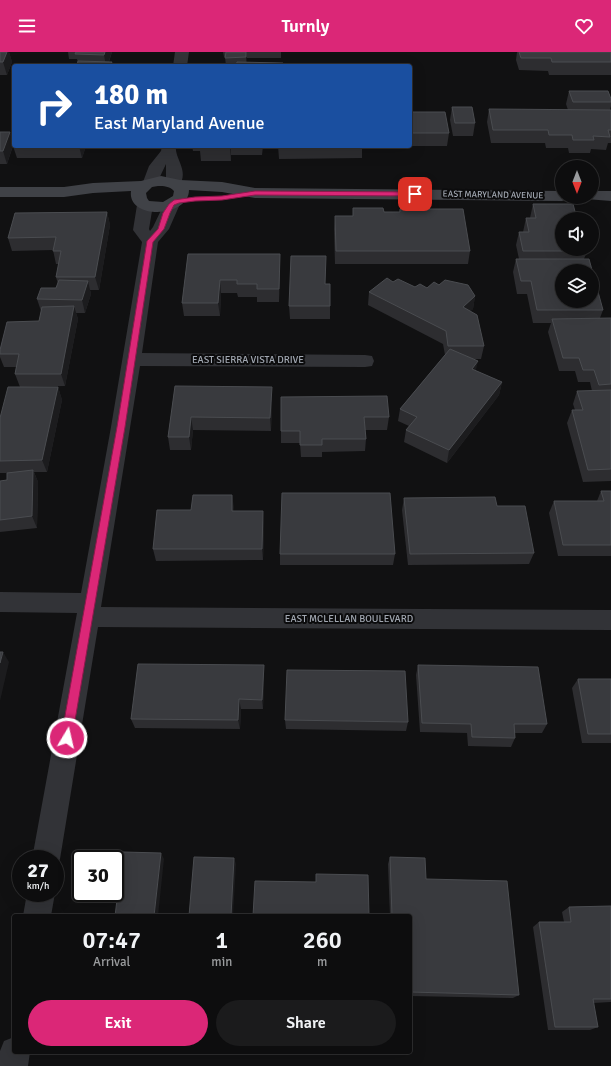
<!DOCTYPE html>
<style>
:root{--surface:#0d0d0e;--page:#1b1b1c;--text:#f1f3f6;--muted:#9a9c9e;--line:#2d2d2e;--accent:#db2777}
body{margin:0;font-family:Signika,sans-serif;background:var(--page);color:var(--text);height:100vh;display:flex;flex-direction:column;font-size:15px;white-space:nowrap}
*{box-sizing:border-box;margin:0}
p{font-size:13px;color:var(--muted)}
.icon{flex:none;width:22px;height:22px;fill:none;stroke:currentColor;stroke-width:2;stroke-linecap:round;stroke-linejoin:round}
.map{position:relative;flex:1;overflow:hidden}
.panel{position:absolute;left:12px;top:862px;width:400px;height:140px;display:flex;flex-direction:column;background:var(--surface);border-radius:4px;box-shadow:0 4px 16px #0002,0 0 0 1px var(--line)}
.panel>*{flex:none}
.banner{position:absolute;left:12px;top:12px;width:400px;height:84px;border-radius:4px;box-shadow:0 4px 16px #0002,0 0 0 1px var(--line);background:#1a4fa0;color:#fff;overflow:hidden}
.needle{width:26px;rotate:180deg}
.buttons{position:absolute;left:555px;top:108px;display:grid;gap:8px}
.buttons a{display:grid;place-items:center;width:44px;height:44px;border-radius:50%;background:var(--surface);box-shadow:0 4px 16px #0002,0 0 0 1px var(--line);font-size:20px}
.speed{position:absolute;left:12px;top:798px;display:flex;gap:8px;font-size:20px;font-weight:700;text-align:center}
.speed>*{display:grid;place-content:center;width:52px;height:52px;border-radius:50%;background:var(--surface);box-shadow:0 4px 16px #0002,0 0 0 1px var(--line);line-height:1}
.speed small{font-size:10px;font-weight:400}
.speed .limit{border:2px solid #111;border-radius:6px;background:#fff;color:#111}
.pin{position:absolute;display:grid;place-items:center;width:34px;height:34px;color:#fff;margin:-17px;border-radius:8px;box-shadow:0 2px 6px #0006}
.me{position:absolute;width:44px;margin:-22px;rotate:9deg;stroke-linejoin:round;filter:drop-shadow(0 0 3px #0008)}
.turn{display:flex;align-items:center;gap:14px;height:84px;padding:0 16px;font-size:18px}
.turn .icon{width:52px;height:52px;stroke-width:2.5}
.turn b{display:block;font-size:28px;line-height:34px}
.eta{display:flex;justify-content:space-evenly;align-items:center;height:68px;text-align:center}
.eta b{font-size:24px;font-weight:600;line-height:28px}
.action{display:flex;gap:8px;margin-top:auto;padding:8px 16px}
.action a{flex:1;height:46px;border-radius:24px;background:var(--accent);color:#fff;font-size:16px;font-weight:600;line-height:46px;text-align:center}
.action a+a{background:var(--page);color:var(--text)}
header{display:flex;justify-content:space-between;align-items:center;height:52px;padding:0 16px;background:var(--accent);color:#fff;font-size:18px;font-weight:600}
.map>svg:first-child{display:block}
</style>
<header><svg class="icon" aria-label="menu" viewBox="0 0 24 24"><path d="M4 6h16M4 12h16M4 18h16"/></svg>Turnly<svg class="icon" aria-label="heart" viewBox="0 0 24 24"><path d="M12 20l-8-8c-3-5 5-10 8-4 3-6 11-1 8 4z"/></svg></header>
<div class="map">
<svg width="611" height="1014" viewBox="0 0 611 1014">
<rect width="100%" height="100%" fill="#111112"/>
<g fill="none" stroke-linecap="round" stroke-linejoin="round">
<g fill="#323337" fill-rule="evenodd">
<path d="M175,0h14l-2,14h-14z"/>
<path d="M162,94h14c-2,12 14,25 3,40l-5,2 -5,-2 -3,-3v-19l-10,21 -5,2 -5,-2 -3,-3 6,-16 12,-15z"/>
<path d="M172,147l6,2 2,3 -11,25 -11,13 -16,111 223,2 7,1 2,5 -2,5 -7,1 -225,-1 -39,241 510,3v20l-513,-3 -38,232 -5,10v-10h-23l45,-246 -77,-1v-20l81,1 30,-166 31,-185 -9,-12 4,-25 2,-3 6,-2 6,2 2,3 -4,24 1,2 3,-4 11,-23 2,-3z"/>
<path d="M27,841h28l-4,23h-28z"/>
<path d="M14,985v15h16l-2,14h-28v-15l4,-10z"/>
</g>
<g fill="#404247" fill-rule="evenodd">
<path d="M161,124l19,4 42,2 33,6 307,3v6h7l-1,2 -6,2 -307,-3 -33,-6 -33,-2c0,28 -62,30 -58,1l-38,2 -29,4h-64v-10h64l29,-4 48,-2zM158,134c6,0 11,0 16,5l-1,5 -10,6 -14,-1 -2,-3 -1,-5 6,-6z"/>
<path d="M592,139h19v10l-25,-2 -1,-2h7z"/>
</g>
</g>
<g fill="#2d2d30">
<path d="M0,0h9l3,10 -5,13h-7z"/>
<path d="M68,0h44l-3,10 -31,2 -1,-5h-8z"/>
<path d="M223,0h58v6h-35l1,4 36,4h-57l-1,-9h-1z"/>
<path d="M517,0h94v23h-62l-1,-4 -29,-1 -3,-10z"/>
<path d="M569,39l42,8v7l-1,4h1v33h-3l-2,7 -15,-1 -1,4h-21l-1,-5h-22l-1,-5h-54l-4,-21 2,-13 79,1 -2,-6z"/>
<path d="M452,55l23,16 -2,13h-20l-3,-16z"/>
<path d="M410,60l39,21 -2,13h-37z"/>
<path d="M0,80h10l3,12 1,-2v4h72l-4,12h-65l-4,-12 -6,18h-7z"/>
<path d="M192,94h71l-1,9h-31v6h-30l-1,-10h-7z"/>
<path d="M278,94h84v12l-83,1z"/>
<path d="M533,152l54,47 -3,8 19,51 -3,8h11v163l-28,1 -16,-59 5,-13h3l-2,-6 4,-13h15l-2,-9h-12l-3,-11h-16l-11,-39 3,-9h-18l-6,-29h-10l-4,-22 3,-13h3l-3,-14 3,-13h4l3,-14h4z"/>
<path d="M353,156l31,4h15l1,-3 70,42 -2,13h-133l-1,-35 1,-13h18z"/>
<path d="M107,160l3,13 -11,65h-9l1,4 -6,19h-9l2,6 -13,67 -45,1 -5,-13 1,-7h-12l-4,-10v-7l39,-29 2,-10 -4,-12 19,-11 2,-4 -2,-7 3,-13h-3l-3,-14 -41,1 -4,-13z"/>
<path d="M188,202h92v13l-1,35h-22v-5h-19l-1,-4h-16l-1,23h-36l-2,-13z"/>
<path d="M393,230l22,5 12,1 12,-3 36,11 -2,13 -3,2 14,35 -3,13h-8l3,12 26,11 -3,13 -52,68 -43,-21 2,-12 3,-4 -11,-5 2,-12 45,-54 -2,-11 -75,-39 1,-13z"/>
<path d="M325,232l5,22v13h-40l-1,-13z"/>
<path d="M175,334l97,13 -1,32 -78,-1 -2,20h-21l-2,-13z"/>
<path d="M58,335l4,13 -15,72h-13l4,10 -1,46 -37,4v-51l7,-1 4,-7h-11v-55z"/>
<path d="M281,345l108,20 -2,13h-22l1,9 -1,12 -43,1v5h-21l-1,-14h-19z"/>
<path d="M601,439h10v65h-53l-9,-43 5,-12h43z"/>
<path d="M232,443l1,16 31,11 -1,38 -107,1 -3,-12 38,-39z"/>
<path d="M404,446l93,8 37,47 -5,11 -121,1 -6,-55z"/>
<path d="M280,502h115l-2,11h-113z"/>
<path d="M418,613l129,59 -5,9h-27v5l-4,9 -43,-1 -1,-13 -47,-1 -4,-57z"/>
<path d="M264,623l-1,34h-22l-1,20 -105,-1 -4,-9z"/>
<path d="M578,627h33v64h-29l-10,-55z"/>
<path d="M285,668l123,2 -2,9 -120,-2z"/>
<path d="M390,805l129,138 -6,3 -103,-2v-80h-20l-2,-52z"/>
<path d="M611,854v96l-18,1 5,24 -8,3h-42l-15,-103 6,-5h25l-2,-10 7,-5z"/>
</g>
<g fill="#1c1c1e">
<path d="M2,0h7l3,10 -5,13 -4,-13z"/>
<path d="M105,0h7l-5,14h-1l-2,-11z"/>
<path d="M246,0l1,8 -1,6z"/>
<path d="M10,80l3,13 -6,19 -4,-13z"/>
<path d="M79,94h7l-4,12z"/>
<path d="M230,94h1v15z"/>
<path d="M107,160l3,13 -11,65 -4,-13z"/>
<path d="M280,202v13l-1,35v-13z"/>
<path d="M220,228l1,13 -1,23 -2,-13z"/>
<path d="M88,229l3,13 -6,19 -3,-13z"/>
<path d="M475,244l-2,13 -13,11 3,-13z"/>
<path d="M74,254l4,13 -13,67 -4,-12z"/>
<path d="M478,309l-3,13 -3,-5z"/>
<path d="M502,330l-3,13 -52,68 2,-13z"/>
<path d="M58,335l4,13 -15,72 -5,-12z"/>
<path d="M272,335v12l-1,32 -1,-13z"/>
<path d="M191,365l2,13 -2,20 -2,-13z"/>
<path d="M33,418l5,12 -1,46 -5,-12z"/>
<path d="M232,443l2,12 -1,15 -1,-11z"/>
<path d="M263,459l1,11 -1,38 -1,-11z"/>
<path d="M3,600l6,10 -9,39v-38z"/>
<path d="M264,613v10l-1,34 -1,-9z"/>
<path d="M239,647l2,10 -1,20 -2,-9z"/>
<path d="M161,801l3,6 -6,57h-4z"/>
<path d="M234,806l2,6 -3,52h-2z"/>
</g>
<g fill="#393a3e" stroke="#4a4c50" fill-rule="evenodd">
<path d="M0,0h7l-4,10h-3z"/>
<path d="M76,0h29l-1,3 -29,-1z"/>
<path d="M226,0h20v5l-21,1z"/>
<path d="M519,0h92v10h-59l-1,-4h-30z"/>
<path d="M78,9l34,1 -2,4h-33z"/>
<path d="M237,10l46,1v3h-61h14z"/>
<path d="M569,39h39l3,8v3h-38z"/>
<path d="M452,55h20l3,16h-20z"/>
<path d="M489,57l122,1v20h-3l2,7 -17,-1 1,4h-21l-1,-5h-23l-1,-5h-55z"/>
<path d="M410,60h35l4,21h-39z"/>
<path d="M0,80h10l-7,19h-3z"/>
<rect x="200" y="94" width="30" height="2"/>
<path d="M533,152h40l4,15h-15v30h24l1,2h-64l-4,-19h10l-3,-14h10z"/>
<path d="M353,156h30l1,4h16v-3h63l7,42h-134l-1,-35h18z"/>
<path d="M107,160l-12,65h-39l5,-26h-8l3,-14 -48,1 7,-25z"/>
<path d="M188,202h92l-1,35h-22v-5h-20v-4h-17l-2,23h-36z"/>
<path d="M291,204h35l-1,28h5v22h-41z"/>
<path d="M516,207h73l14,51h-66l-6,-29h-10zM562,219h30v30h-30z"/>
<path d="M387,226l6,4 5,-3 17,8 5,-3 7,4 7,-6 5,3 6,-5 23,5 7,11 -12,11 14,8 7,31h-36l-2,-15 -77,-39z"/>
<path d="M59,228l29,1 -6,19 -45,-1 4,-11h15z"/>
<path d="M74,254l-13,68h-46l4,-20h-19v-4l7,-28 32,-1 3,-14z"/>
<path d="M611,266v66l-12,1 -5,-15h-11l-4,-12h-16l-11,-39z"/>
<path d="M450,297l28,12 -6,8 30,13 -53,68 -43,-20 11,-13 -17,-8z"/>
<path d="M175,334l97,1 -2,31 -79,-1 -2,20h-21z"/>
<path d="M8,335h50l-16,73 -42,1v-43z"/>
<path d="M611,338v79l-23,1 -16,-60h11l-6,-19z"/>
<path d="M387,344l2,21h-25l2,22h-44v6h-22v-14h-19v-34z"/>
<path d="M33,418l-1,46 -32,4v-39l7,-1v-7z"/>
<path d="M601,439h10v54h-48l-9,-44h50z"/>
<path d="M282,441h108l5,61h-115z"/>
<path d="M193,443h39v16h31l-1,38h-109l4,-39h34z"/>
<path d="M495,445l2,9h28l9,47 -124,1 -6,-56z"/>
<path d="M0,600h3l-3,11z"/>
<path d="M138,612l126,1 -2,35 -23,-1 -1,21 -107,-1z"/>
<path d="M418,613l120,2 9,57h-33l1,14 -43,-1 -1,-13 -49,-1z"/>
<path d="M287,618l118,1 3,51 -123,-2z"/>
<path d="M578,627h33v55h-23z"/>
<path d="M123,800l38,1 -7,63h-39z"/>
<path d="M194,805l40,1 -3,58h-42z"/>
<path d="M390,805l35,1 1,21 81,2 12,114 -109,-3v-76h-18z"/>
<path d="M316,822l52,1 1,41h-116l2,-35 61,1z"/>
<path d="M611,854v93h-18l5,28h-43l-16,-105h32l-2,-15z"/>
</g>
<path fill="#db2777" stroke="#8e194d" d="M255,139l160,1 3,2 -3,2 -160,-1 -33,5 -27,1 -16,2 -5,2 -4,8 -6,16 -11,13 -28,185 -53,311 -2,4 -3,1 -4,-1 -2,-4 56,-311 30,-186 11,-12 5,-16 6,-9 5,-4 21,-3 27,-1z"/>
<g text-anchor="middle" dominant-baseline="central" stroke-width="4" stroke-linejoin="round" paint-order="stroke">
<g font-size="9" fill="#a2a8b2" stroke="#0c0c0d">
<text transform="translate(493 143) rotate(1)">EAST MARYLAND AVENUE</text>
</g>
<g font-size="10" fill="#a2a8b2" stroke="#0c0c0d">
<text x="248" y="308">EAST SIERRA VISTA DRIVE</text>
<text x="349" y="567">EAST MCLELLAN BOULEVARD</text>
</g>
</g>
</svg>
<div class="buttons">
<a><svg class="needle" viewBox="-14 -14 28 28"><path d="M0-13l5 13h-10z" fill="#e53935"/><path d="M0 13l5-13h-10z" fill="#9a9c9e"/></svg></a>
<a><svg class="icon" aria-label="sound" viewBox="0 0 24 24"><path d="M4 9h4l5-4v14l-5-4H4zM17 9q2 3 0 6"/></svg></a>
<a><svg class="icon" aria-label="layers" viewBox="0 0 24 24"><path d="M12 4l9 5-9 5-9-5zM3 14l9 5 9-5"/></svg></a>
</div>
<div class="speed"><div>27<small>km/h</small></div><div class="limit">30</div></div>
<div class="pin" style="left:415px;top:142px;background:#d93025"><svg class="icon" aria-label="arrive" viewBox="0 0 24 24"><path d="M6 21V4h12l-3 4 3 4H6"/></svg></div>
<svg class="me" style="left:67px;top:686px" viewBox="-20 -20 40 40"><circle r="17" fill="#db2777" stroke="#fff" stroke-width="3"/><path d="M0-11L8 9 0 5-8 9z" fill="#fff"/></svg>
<div class="banner">
<div class="turn"><svg class="icon" aria-label="right" viewBox="0 0 24 24"><path d="M7 20v-9h11M14 6l5 5-5 5"/></svg><div><b>180 m</b>East Maryland Avenue</div></div>
</div>
<section class="panel">
<div class="eta">
<div><b>07:47</b><p>Arrival</p></div>
<div><b>1</b><p>min</p></div>
<div><b>260</b><p>m</p></div>
</div>
<div class="action"><a>Exit</a><a>Share</a></div>
</section>
</div>
